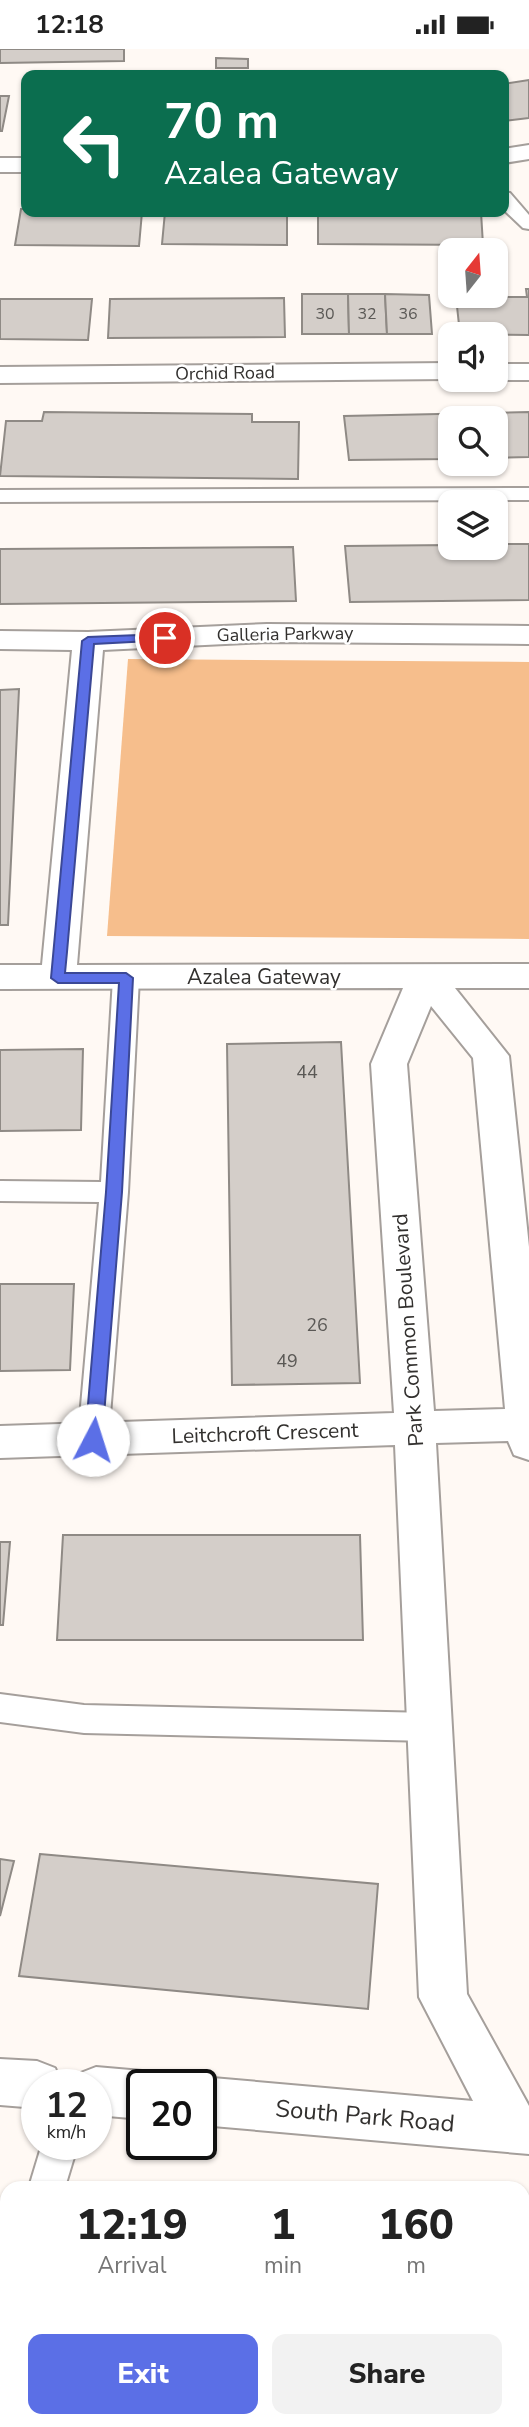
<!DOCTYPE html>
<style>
:root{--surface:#fff;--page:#f2f2f2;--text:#222;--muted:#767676;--accent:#5b6fe6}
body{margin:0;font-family:"Nunito Sans",sans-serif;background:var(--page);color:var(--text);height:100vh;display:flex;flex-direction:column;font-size:26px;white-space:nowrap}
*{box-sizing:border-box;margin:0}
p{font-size:23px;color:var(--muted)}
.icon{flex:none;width:38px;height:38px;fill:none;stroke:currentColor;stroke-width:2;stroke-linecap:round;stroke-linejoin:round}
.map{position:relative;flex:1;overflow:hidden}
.sheet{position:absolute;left:0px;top:2132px;width:530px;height:247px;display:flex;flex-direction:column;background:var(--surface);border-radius:21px 21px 0 0;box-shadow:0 2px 5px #0004}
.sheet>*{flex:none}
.guide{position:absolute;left:21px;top:21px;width:488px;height:147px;border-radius:14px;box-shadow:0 2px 5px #0004;background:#0b6e4f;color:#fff;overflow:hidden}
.needle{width:46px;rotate:17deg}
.fabs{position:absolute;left:438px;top:189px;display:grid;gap:14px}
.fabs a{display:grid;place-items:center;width:70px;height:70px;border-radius:14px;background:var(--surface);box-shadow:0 2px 5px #0004;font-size:35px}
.speed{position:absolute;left:21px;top:2020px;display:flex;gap:14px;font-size:35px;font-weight:700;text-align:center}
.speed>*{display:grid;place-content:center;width:91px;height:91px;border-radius:50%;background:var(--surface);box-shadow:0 2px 5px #0004;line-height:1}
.speed small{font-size:18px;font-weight:400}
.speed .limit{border:4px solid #111;border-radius:10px;background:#fff;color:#111}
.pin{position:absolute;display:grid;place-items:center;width:60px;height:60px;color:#fff;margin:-30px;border:4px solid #fff;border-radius:50%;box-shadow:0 2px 7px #0007}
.me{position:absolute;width:77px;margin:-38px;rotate:5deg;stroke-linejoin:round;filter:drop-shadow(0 0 5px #0008)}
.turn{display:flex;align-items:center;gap:24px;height:147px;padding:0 28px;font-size:32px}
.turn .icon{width:91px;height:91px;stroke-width:2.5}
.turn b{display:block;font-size:49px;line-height:60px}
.eta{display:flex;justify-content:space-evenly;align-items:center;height:119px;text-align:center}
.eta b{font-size:42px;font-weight:800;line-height:49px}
.action{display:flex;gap:14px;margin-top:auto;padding:14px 28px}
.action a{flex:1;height:80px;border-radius:14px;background:var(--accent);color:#fff;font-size:28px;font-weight:800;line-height:80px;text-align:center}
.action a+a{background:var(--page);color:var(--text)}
.status{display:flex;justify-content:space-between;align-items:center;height:49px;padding:0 35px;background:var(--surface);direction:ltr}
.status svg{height:19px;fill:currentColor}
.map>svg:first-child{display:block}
</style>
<div class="status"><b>12:18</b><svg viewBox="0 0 49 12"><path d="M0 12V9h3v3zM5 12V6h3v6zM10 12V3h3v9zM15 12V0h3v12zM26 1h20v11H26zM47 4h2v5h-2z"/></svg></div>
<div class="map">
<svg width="529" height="2378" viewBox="0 0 529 2378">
<rect width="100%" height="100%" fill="#fff9f4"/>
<path fill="#f6be8c" d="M128,610l401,3v277l-422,-3z"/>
<g fill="#d4cec9" stroke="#8f8a85" stroke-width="2">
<path d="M0,0h124v12l-124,2z"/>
<path d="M216,9l32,1v9h-32z"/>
<path d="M529,31v38l-25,3v-37z"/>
<path d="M0,47h9l-7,35h-2z"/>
<path d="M21,160h5v3h116l-3,34 -124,-1z"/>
<path d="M165,163h122v33l-125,-1z"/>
<path d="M318,163h163l2,33 -165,-1z"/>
<path d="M526,240h3v46l-69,-1 -4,-37h71z"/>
<path d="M302,245h46l1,40h-47z"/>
<path d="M348,245h37l2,40h-38z"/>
<path d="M385,245l44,1 3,39h-45z"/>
<path d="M284,249l1,39 -177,1 2,-39z"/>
<path d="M0,250h92l-4,41 -88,-1z"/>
<path d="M44,363l208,2v8h47l-1,57 -298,-3 6,-55h36z"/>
<path d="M529,363v45l-34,1v-40h-45v41l-101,1 -5,-44z"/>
<path d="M495,495h34v56l-179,2 -5,-56 105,-1v3h45z"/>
<path d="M293,498l3,54 -296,3v-55z"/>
<path d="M19,640l-11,236h-8v-235z"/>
<path d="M341,993l19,341 -128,2 -5,-341z"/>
<path d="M83,1000l-2,81 -81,1v-81z"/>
<path d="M0,1235h74l-4,86 -70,1z"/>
<path d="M63,1486h297l3,105h-306z"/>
<path d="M0,1493h10l-7,83h-3z"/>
<path d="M40,1805l338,30 -10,125 -349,-33z"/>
<path d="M0,1810l14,2 -14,55z"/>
</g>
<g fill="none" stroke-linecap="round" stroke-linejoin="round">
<defs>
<g id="lane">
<path d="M504,143l6,1 19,22v14l-6,-1 -19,-18z"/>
<path d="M529,439v12l-529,2v-12z"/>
<path d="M126,921l9,2 4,6 -11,214 -20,248 -4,8 -11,4 -11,-4 -4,-8 21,-238 -99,-1v-20l101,1 12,-204 4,-6z"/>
<path d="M0,1645l84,11 346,8 12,4 4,10 -4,10 -12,4 -346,-8 -84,-11z"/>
<path d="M42,2095h36l-13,43h-36z"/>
<path d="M7,2245v57l-7,3v-57z"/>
<rect x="523" y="2306" width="6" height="38"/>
<rect x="0" y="2311" width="7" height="40"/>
</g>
<g id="street">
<path d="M529,96v14l-25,4v-14z"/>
<rect x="0" y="109" width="26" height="14"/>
<path d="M450,314v16l-450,4v-16z"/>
<path d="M495,315h34v16h-35z"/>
<path d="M267,575l262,2v18l-262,-2 -164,8 -26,315 452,-1v24h-74l54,68 20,191v213l-15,-5 -6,-14 -72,2 31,551 62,112v48l-328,-29v-41h-18l18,-7 272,24 -54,-104 -24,-552 -395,13v-32l394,-13 -23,-349 32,-76 -403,1v-24h42l30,-315 -72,-1v-18l88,1zM431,957l42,52 32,351 -71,2 -27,-347z"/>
<path d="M0,2010l37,2 18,7 7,16h-25v24l-37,-3z"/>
<path d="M96,2018l46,4 18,7 2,6h-20v35l-46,-4v-31h-22l4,-10z"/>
</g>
</defs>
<use href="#lane" stroke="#a59f9b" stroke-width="4"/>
<use href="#street" stroke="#a59f9b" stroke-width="4"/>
<use href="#lane" fill="#fff" fill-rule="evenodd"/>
<use href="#street" fill="#fff" fill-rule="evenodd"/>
</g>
<path fill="#5b6fe6" stroke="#3b4896" stroke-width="2" d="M165,585l6,4 -2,2 -75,4 -27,308 -2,21h61l7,5 -11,214 -20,248 -3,5h-12l-2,-5 21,-248 13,-209h-61l-7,-5 31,-337 6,-4z"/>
<g text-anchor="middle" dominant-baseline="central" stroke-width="5" stroke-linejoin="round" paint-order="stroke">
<g font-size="16" fill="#5a5855">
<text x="325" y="265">30</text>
<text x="367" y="265">32</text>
<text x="408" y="265">36</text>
</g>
<g font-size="18" fill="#32302e" stroke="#fff">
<text transform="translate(225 324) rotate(-1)">Orchid Road</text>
<text transform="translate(285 585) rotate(-1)">Galleria Parkway</text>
</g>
<g font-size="18" fill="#5a5855">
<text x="307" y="1023">44</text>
<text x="317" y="1276">26</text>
<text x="287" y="1312">49</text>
</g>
<g font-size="21" fill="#32302e" stroke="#fff">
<text x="264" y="928">Azalea Gateway</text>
<text transform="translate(408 1281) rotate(-94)">Park Common Boulevard</text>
<text transform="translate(265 1384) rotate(-2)">Leitchcroft Crescent</text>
</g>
<g font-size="24" fill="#32302e" stroke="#fff">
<text transform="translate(365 2067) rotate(5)">South Park Road</text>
</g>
</g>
</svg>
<div class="fabs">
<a><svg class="needle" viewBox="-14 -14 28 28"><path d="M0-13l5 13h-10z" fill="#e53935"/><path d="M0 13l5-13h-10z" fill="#767676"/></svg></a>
<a><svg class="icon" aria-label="sound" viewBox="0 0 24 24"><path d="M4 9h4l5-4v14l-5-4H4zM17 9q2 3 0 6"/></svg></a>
<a><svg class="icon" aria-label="search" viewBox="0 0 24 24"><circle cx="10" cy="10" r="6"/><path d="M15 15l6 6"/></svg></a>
<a><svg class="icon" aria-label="layers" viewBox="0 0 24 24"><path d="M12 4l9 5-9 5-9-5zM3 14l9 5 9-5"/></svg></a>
</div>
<div class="speed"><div>12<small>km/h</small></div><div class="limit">20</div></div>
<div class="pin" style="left:165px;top:589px;background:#d93025"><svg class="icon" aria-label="arrive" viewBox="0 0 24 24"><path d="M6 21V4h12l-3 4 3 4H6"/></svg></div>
<svg class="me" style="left:93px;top:1391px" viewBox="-20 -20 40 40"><circle r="19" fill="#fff"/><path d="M0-13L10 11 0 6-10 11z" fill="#5b6fe6"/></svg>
<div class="guide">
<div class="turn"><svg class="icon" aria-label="left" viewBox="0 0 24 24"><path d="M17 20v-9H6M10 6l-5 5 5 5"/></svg><div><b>70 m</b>Azalea Gateway</div></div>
</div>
<section class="sheet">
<div class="eta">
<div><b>12:19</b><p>Arrival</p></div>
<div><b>1</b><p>min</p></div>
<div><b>160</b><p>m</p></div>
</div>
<div class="action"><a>Exit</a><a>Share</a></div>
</section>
</div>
